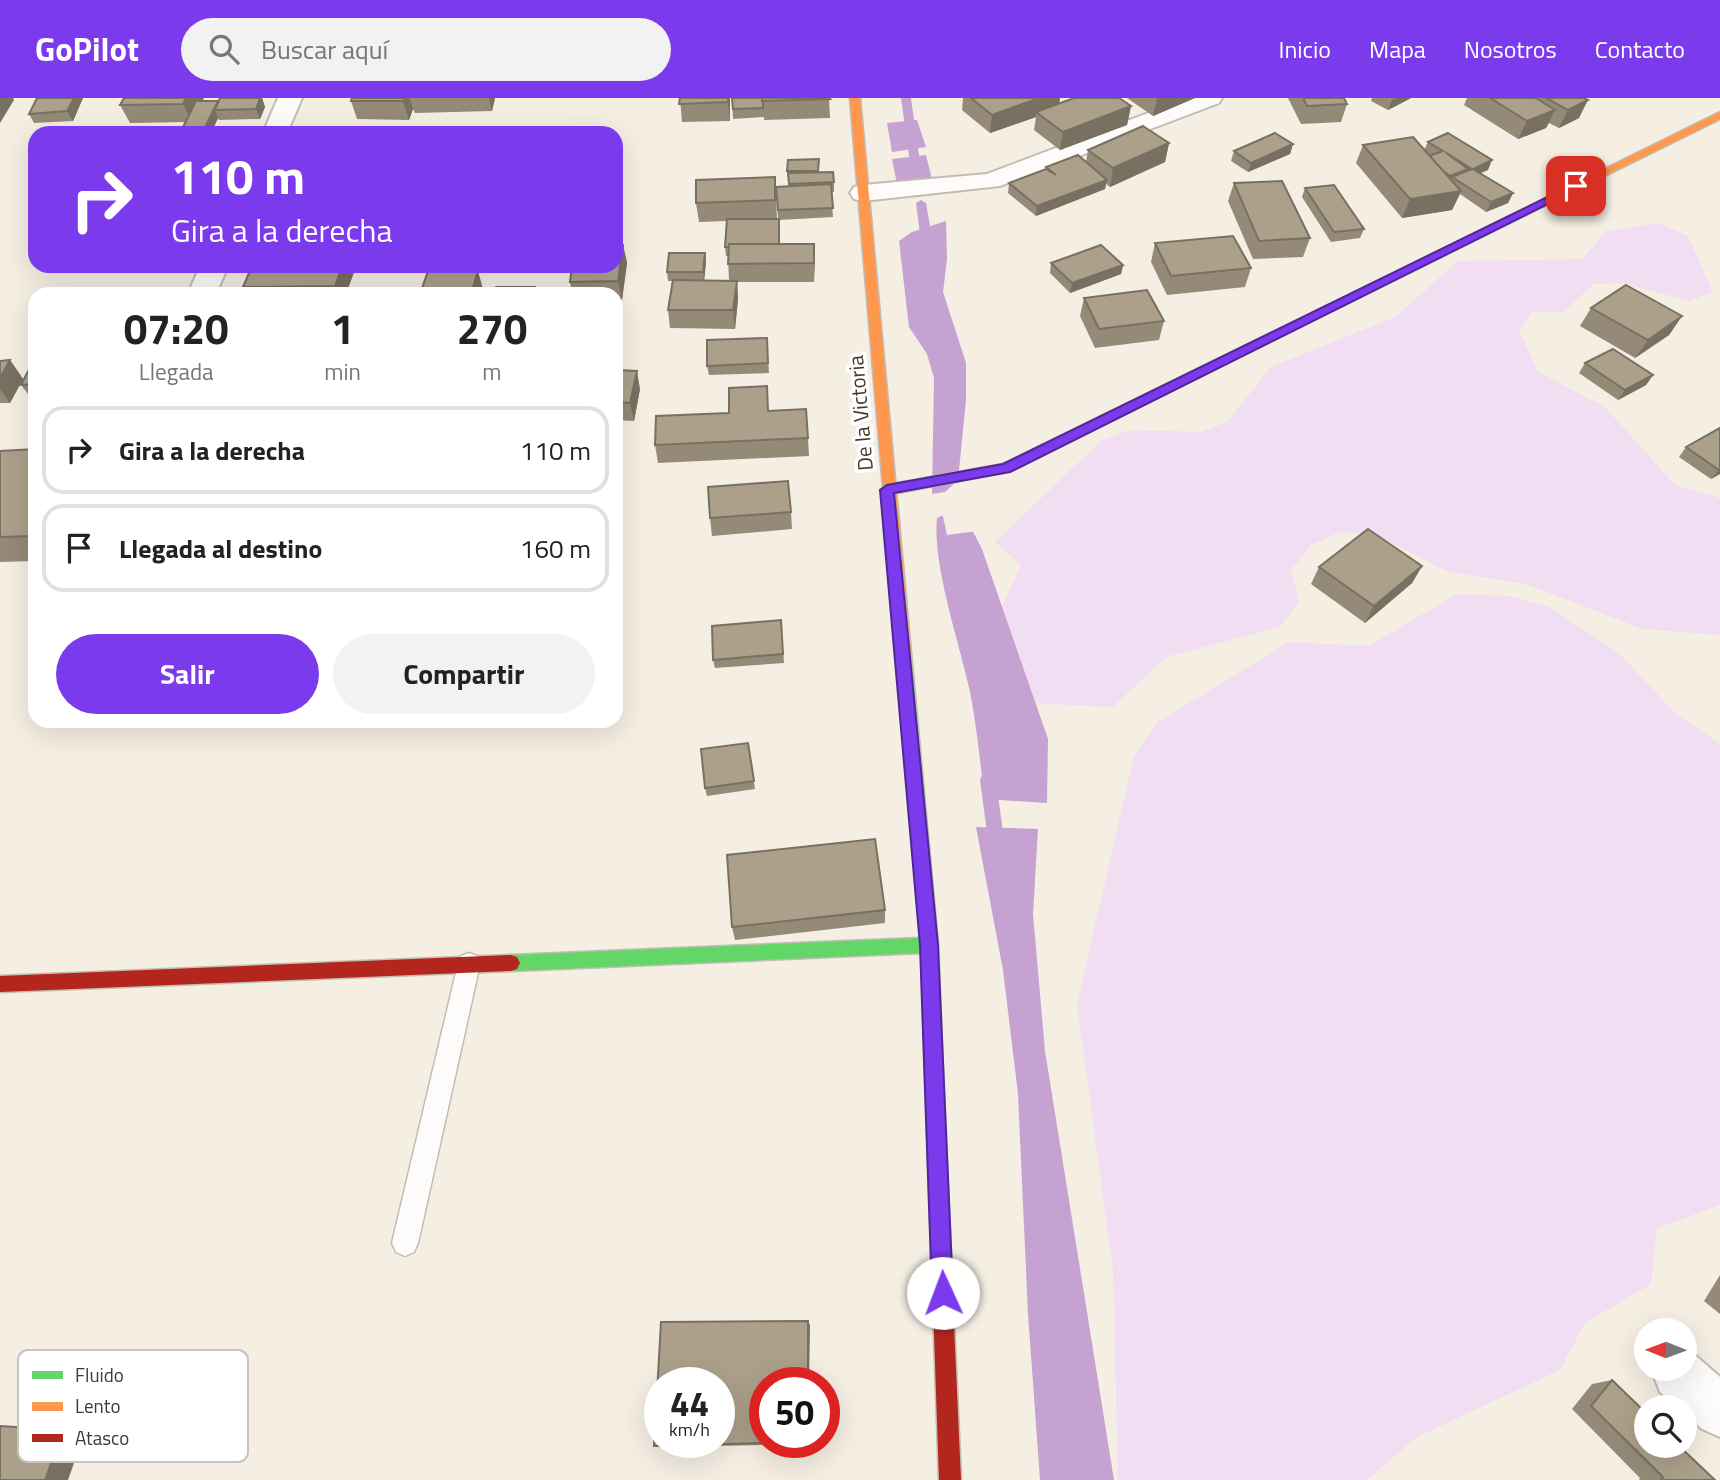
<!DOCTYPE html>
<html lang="es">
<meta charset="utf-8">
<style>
:root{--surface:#fff;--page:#f2f2f2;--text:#222;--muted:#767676;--line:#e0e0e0;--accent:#7c3aed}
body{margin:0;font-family:"Titillium Web",sans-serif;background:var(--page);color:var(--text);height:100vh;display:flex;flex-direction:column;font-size:26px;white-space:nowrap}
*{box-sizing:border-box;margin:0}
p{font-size:23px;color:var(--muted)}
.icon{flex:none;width:38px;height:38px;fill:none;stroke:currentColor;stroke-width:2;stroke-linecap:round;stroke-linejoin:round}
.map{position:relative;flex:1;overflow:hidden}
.panel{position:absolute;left:28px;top:189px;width:595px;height:441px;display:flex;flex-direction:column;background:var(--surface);border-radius:21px;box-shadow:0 7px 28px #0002}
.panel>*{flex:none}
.top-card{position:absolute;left:28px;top:28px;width:595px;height:147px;border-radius:21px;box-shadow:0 7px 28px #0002;background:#7c3aed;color:#fff;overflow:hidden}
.needle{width:46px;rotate:271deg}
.controls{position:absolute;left:1634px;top:1220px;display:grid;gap:14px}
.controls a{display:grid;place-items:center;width:63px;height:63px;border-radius:50%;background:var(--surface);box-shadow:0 7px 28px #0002;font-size:35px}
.speed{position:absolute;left:644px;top:1269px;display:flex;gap:14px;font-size:35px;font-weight:700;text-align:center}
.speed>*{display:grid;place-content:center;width:91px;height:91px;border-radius:50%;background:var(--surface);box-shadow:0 7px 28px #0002;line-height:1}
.speed small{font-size:18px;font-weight:400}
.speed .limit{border:10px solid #d22;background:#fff;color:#111}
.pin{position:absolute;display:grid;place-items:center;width:60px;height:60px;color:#fff;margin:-30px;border-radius:14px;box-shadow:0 4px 10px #0006}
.me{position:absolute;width:77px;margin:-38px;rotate:358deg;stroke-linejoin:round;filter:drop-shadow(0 0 5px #0008)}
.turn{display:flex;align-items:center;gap:24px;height:147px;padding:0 28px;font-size:32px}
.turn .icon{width:91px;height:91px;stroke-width:2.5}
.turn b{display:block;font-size:49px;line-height:60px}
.eta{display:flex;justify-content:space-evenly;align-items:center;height:119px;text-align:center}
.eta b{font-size:42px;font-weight:700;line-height:49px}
.primary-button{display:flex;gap:14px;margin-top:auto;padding:14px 28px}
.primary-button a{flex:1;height:80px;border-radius:42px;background:var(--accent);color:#fff;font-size:28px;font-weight:700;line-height:80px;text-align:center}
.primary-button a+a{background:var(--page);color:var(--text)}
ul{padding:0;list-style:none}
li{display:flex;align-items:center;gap:21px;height:88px;margin:0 14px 10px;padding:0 14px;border:4px solid var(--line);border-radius:21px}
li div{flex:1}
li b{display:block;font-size:26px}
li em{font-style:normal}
header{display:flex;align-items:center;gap:42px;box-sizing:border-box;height:98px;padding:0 35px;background:var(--accent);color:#fff}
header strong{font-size:33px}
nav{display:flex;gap:38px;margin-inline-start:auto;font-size:24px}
.search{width:490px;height:63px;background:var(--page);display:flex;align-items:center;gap:18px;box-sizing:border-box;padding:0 24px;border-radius:38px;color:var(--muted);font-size:26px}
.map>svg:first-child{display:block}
</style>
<header>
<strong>GoPilot</strong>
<div class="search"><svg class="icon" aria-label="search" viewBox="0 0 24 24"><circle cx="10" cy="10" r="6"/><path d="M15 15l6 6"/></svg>Buscar aquí</div>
<nav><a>Inicio</a><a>Mapa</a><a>Nosotros</a><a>Contacto</a></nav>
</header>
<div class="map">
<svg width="1720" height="1382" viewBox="0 0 1720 1382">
<rect width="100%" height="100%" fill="#f5eee3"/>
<g fill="#f1def2">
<path d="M1658,125l30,13 25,56 -24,9 -66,-18 -29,1 -31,28h-32l-12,18 19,42 67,35 70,78 45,13v137l-77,-6 -117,-45 -78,-12 -71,-37 -37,-3 -29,13 -20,25 8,32 -19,25 -114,30 -53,50 -82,-4 -49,-53 39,-85 -26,-23 107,-102 29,-10 70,2 26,-10 44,-55 124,-50 63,-56 124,-2 25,-28z"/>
<path d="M1457,496l52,2 40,11 70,46 55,59 46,32v461l-63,23 -6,56 -66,39 -25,47 -143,67 -50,43h-249l-5,-209 -36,-267 57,-248 24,-34 131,-80 80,4z"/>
</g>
<g fill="#c5a2d1">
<path d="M917,22l9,27 -34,5 -5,-29z"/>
<path d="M926,57l7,28 -36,1 -5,-25z"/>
<path d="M946,123l1,38 -4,33 23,71v37l-8,80 -13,12 -13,2 2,-116 -7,-24 -18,-27 -10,-86 13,-9z"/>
<path d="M950,414l17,8 15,29 66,190 -1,64 -62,-4c-5,-35 -8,-72 -15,-107 -10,-48 -38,-127 -33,-174z"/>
<path d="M976,729l62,2 -5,85 12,137 69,429h-74l-12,-166 -10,-220 -15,-124z"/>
</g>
<path fill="#f5eee3" d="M949,410l13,3 7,6 8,14 -30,4 -5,-23z"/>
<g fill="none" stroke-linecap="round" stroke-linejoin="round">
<g fill="#c5a2d1" fill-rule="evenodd">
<path d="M901,0h10l10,72 -5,3 -5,-3z"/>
<path d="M921,102l5,3 8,46 -6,3 -6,-3 -6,-46z"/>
<path d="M988,675l6,2 2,5 9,68 -2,5 -6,2 -6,-2 -2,-5 -9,-68 2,-5z"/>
</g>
<defs>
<path id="lane" d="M469,855l8,3 3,8 -62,279 -4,9 -9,4 -9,-4 -4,-9 66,-279 3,-8z"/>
<g id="street">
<path d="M278,0h24l-15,35h-24z"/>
<path d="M1188,0h34l-3,5 -219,83 -137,15 -9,-2 -4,-6 4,-6 9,-2 124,-11z"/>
<path d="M200,168h28l-12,28h-28z"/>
<path d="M1685,1254l11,4 24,21v60l-18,-8 -17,-15v-7h-8l-17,-15 -7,-18 2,-6h30z"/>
</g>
<path id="fast" d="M904,549l7,6 27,292 6,156 -2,6 -7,3 -7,-3 -2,-6 -5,-148 -410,18 -6,-2 -3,-6 3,-6 6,-2 409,-17 -23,-285z"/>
<g id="slow">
<path d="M850,0h10l51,555 -7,6 -7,-6z"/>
<path d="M1720,14v7l-310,153 -4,1 -6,-3z"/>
</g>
<g id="jam">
<path d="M1406,169l6,3 -2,2 -399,199 -124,24 -7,-5 7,-5 116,-21z"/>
<path d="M511,857l6,2 3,6 -3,6 -6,2 -511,21v-16z"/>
<path d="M935,994l7,3 2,6 17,379h-22l-13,-379 2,-6z"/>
</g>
</defs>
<use href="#lane" stroke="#c2bcb3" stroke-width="3"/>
<use href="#street" stroke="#c2bcb3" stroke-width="4"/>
<use href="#fast" stroke="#c2bcb3" stroke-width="3"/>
<use href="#slow" stroke="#c2bcb3" stroke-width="3"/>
<use href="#jam" stroke="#c2bcb3" stroke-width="3"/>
<use href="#lane" fill="#fefcfb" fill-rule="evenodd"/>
<use href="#street" fill="#fefcfb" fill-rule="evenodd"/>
<use href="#fast" fill="#63d668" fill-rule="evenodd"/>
<use href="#slow" fill="#ff974d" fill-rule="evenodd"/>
<use href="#jam" fill="#b3261e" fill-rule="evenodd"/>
</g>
<g fill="#948a77">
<path d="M83,0l-10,23 -39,2 -5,-9z"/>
<path d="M220,0h42l3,9 -5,12 -41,1 -1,-2 -6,13 -32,2 6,-11 -56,1 -10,-18 82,-4 16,1z"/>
<path d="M352,0h143l-3,13 -77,2 -2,-4 -4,11 -52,-1 -6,-18z"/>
<path d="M680,0h50v23l-48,1z"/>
<path d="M732,0h97l1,20 -66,2v-3l-31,2z"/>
<path d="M963,0h97l-1,6 72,2 -4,19 -67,25 -26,-20 2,-13 -46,16 -28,-23z"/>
<path d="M1127,0h68l-42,18z"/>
<path d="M1288,0h56l3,6 -6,18 -40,2z"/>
<path d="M1372,0h39l-23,12 -17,-9z"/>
<path d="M1467,0h117l-5,20 -20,10 -10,-5 -3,5 -28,11 -54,-34z"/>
<path d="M1428,44l60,28 -8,3 33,20 -5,10 -22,9 -26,-18 -8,16 -50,8 -46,-55 7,-18 61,5z"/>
<path d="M1169,45l-4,19 -55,25 -4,-3 -1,5 -69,27 -28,-23 1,-10 37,-14v-2l40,-5 2,-12z"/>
<path d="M1293,46l-3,10 -42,18 -17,-11 3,-10z"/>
<path d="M819,61v13l15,10v10h-3l2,25 -54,3 1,24h34v38h-77l1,17 -3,30 -65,-1 -2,-18 4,-29h-4l-1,-9 38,-19 1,9 -2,18 25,1 -1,-25h-2l-1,-9 2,-26 -28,1 -3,-19 79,-26 2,42h1l-2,-32 13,-1 -2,-15z"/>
<path d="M1234,85l76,55 -7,19 -50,2 -25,-58z"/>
<path d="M1305,90l59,41 -4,9 -29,4 -29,-45z"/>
<path d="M1155,145l96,25 -6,19 -78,8 -16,-33z"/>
<path d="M623,147l4,18 -5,37h-6v-6h-44l-2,-12z"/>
<path d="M1051,165l72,2 -2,9 -51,19 -20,-20z"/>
<path d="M354,174l-8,22 -101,-2 -2,-5z"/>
<path d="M1084,200l80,23 -5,19 -64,8 -15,-32z"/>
<path d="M1591,210l91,8 -13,19 -34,23 -55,-32z"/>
<path d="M767,240l2,35 -60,2 -2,-9z"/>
<path d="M35,260v45l-14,-18z"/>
<path d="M10,262l13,19 -13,24h-10v-42z"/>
<path d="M1585,265l68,12 -7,10 -28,15 -39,-27z"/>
<path d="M616,272l24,19 -6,32 -18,-1z"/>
<path d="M769,313l39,27 1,18 -151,7 -3,-18 74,-32z"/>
<path d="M1720,330v46l-9,5 -32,-22 7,-10z"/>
<path d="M35,351v112l-35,1v-111z"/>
<path d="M791,414l1,17 -80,7 -2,-18z"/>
<path d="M1422,468l-10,17 -47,40 -54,-39 8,-17z"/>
<path d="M781,522l3,43 -69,5 -2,-8z"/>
<path d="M748,645l7,46 -48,7 -2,-8z"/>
<path d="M885,812v13l-150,17 -3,-13z"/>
<path d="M1720,1177v39l-16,-13z"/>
<path d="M808,1223l2,5 -45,116h44v2l-149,3 -6,-1z"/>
<path d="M1612,1282l103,100h-76l1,-2 -68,-69 20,-25z"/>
</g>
<g fill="#787061">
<path d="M0,0h13l1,2 -14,23z"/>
<path d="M74,0h9l-10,23 -6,-10z"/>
<path d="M186,0h18l-12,24 -9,-18z"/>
<path d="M254,0h8l3,9 -5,12 -4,-10z"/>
<path d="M405,0h5l3,11 -4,11 -6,-19z"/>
<path d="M489,0h6l-3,13z"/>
<path d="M728,0h2v23l-2,-19z"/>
<path d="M1039,0h21l-2,11 -22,3v5l-46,16 2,-18z"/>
<path d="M1157,0h38l-42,18z"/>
<path d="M1397,0h14l-23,12 4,-10z"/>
<path d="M1588,2l-9,18 -20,10 9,-18z"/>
<path d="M218,3l4,9h-7l3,8 -7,15 -8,-2z"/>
<path d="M1131,8l-4,19 -67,25 3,-18z"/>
<path d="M1555,12l-9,18 -28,11 9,-18z"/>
<path d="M1169,45l-4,19 -55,25 3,-19z"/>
<path d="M1293,46l-3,10 -42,18 3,-9z"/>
<path d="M1492,62l-4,10 -19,8 4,-9z"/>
<path d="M1468,71l-5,9 -11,-1 -3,7 -3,1 4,-9z"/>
<path d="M1107,82l-2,9 -69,27 1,-10z"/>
<path d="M1461,93l-9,19 -50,8 8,-19z"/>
<path d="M1513,95l-5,10 -22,9 5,-10z"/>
<path d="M814,146l1,18 -1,20z"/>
<path d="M623,147l4,18 -5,37 -4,-19z"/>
<path d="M705,155l1,9 -2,20 -1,-10z"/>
<path d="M1123,167l-2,9 -51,19 2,-10z"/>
<path d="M342,168h10l2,6 -8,22h-8l-3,-8z"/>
<path d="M478,173l5,18 -1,5h-11z"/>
<path d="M737,183l1,18 -3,30 -2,-19z"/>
<path d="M1682,218l-13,19 -34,23 13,-18z"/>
<path d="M10,262l13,19 -13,24 -10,-14v-11z"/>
<path d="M637,273l3,18 -6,32 -4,-18z"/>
<path d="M1653,277l-7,10 -28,15 7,-10z"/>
<path d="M1720,371v5l-9,5 8,-9z"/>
<path d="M1422,468l-10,17 -47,40 9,-17z"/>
<path d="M808,1223l2,5 -1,56h-1z"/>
<path d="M63,1332l22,2 -17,48h-23z"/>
</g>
<g fill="#aca08a" stroke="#787061" stroke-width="2" fill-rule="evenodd">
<path d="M37,0h37l-7,13 -38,3z"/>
<path d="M124,0h62l-3,6 -63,1z"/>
<path d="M220,0h40l-4,11 -41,1z"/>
<path d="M352,0h53l-2,3h-52z"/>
<path d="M680,0h48v4l-49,2z"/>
<path d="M732,0h31v10l-30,1z"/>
<path d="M762,0h67l1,1 -68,2z"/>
<path d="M971,0h68l-47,17z"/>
<path d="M1074,0h45l12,8 -68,26 -27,-20z"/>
<path d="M1303,0h41l3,6 -40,2z"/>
<path d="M1490,0h46l19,12 -28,11z"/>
<path d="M1546,0h38l4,2 -20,10z"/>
<path d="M196,3h22l-15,30 41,-1 -1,3h-63z"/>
<path d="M1143,28l26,17 -56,25 -25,-18z"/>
<path d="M1275,35l18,11 -42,19 -17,-12z"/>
<path d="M1448,35l44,27 -19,9 40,24 -22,9 -39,-25 20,-8 -27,-17 23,17 -18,7 -8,-6 -13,-14 14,-5 -15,-9z"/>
<path d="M1413,39l48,54 -51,8 -47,-54z"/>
<path d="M1078,57l29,25 -70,26 -28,-23 37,-14 10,6 -10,-8z"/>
<path d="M819,61l-1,12h-31l1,-11z"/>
<path d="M833,74l1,10 -45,2 -1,-11z"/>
<path d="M775,79v23l-79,3v-23z"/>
<path d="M1282,83l28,57 -51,3 -25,-58z"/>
<path d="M831,86l2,24 -55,2 -2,-23z"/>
<path d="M1334,87l30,44 -30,3 -29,-44z"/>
<path d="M727,121h52v25h-50v3h-4z"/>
<path d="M1233,138l18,32 -80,8 -16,-33z"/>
<path d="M729,146h85v19l-86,1z"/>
<path d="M616,147h7l-5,36 -48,1 2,-16h44z"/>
<path d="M1101,147l22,20 -51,18 -21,-20z"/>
<path d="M669,155h36l-2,19h-36z"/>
<path d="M252,168h90l-7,20 -92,1z"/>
<path d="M428,173h50l-7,23h-51z"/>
<path d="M673,182l64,1 -4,29h-65z"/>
<path d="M1626,187l56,31 -34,24 -57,-32z"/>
<path d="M496,189h39l-1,7h-40z"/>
<path d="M1147,192l17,31 -65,8 -15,-31z"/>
<path d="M340,193l-1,3h-124l1,-2z"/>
<path d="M767,240l1,25 -61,3v-26z"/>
<path d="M1613,251l40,26 -28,15 -40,-27z"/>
<path d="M35,260v26l-14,1z"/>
<path d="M10,262l-10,18v-17z"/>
<path d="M616,272l21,1 -7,32 -14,-1z"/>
<path d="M767,288l1,25 38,-2 2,29 -153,7 1,-29 73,-3v-25z"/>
<path d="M1720,330v41l-1,1 -33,-23z"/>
<path d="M35,351v87l-35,1v-86z"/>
<path d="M788,383l3,31 -81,6 -2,-31z"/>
<path d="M1368,431l54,37 -48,40 -55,-39z"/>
<path d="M781,522l2,34 -70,6 -1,-34z"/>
<path d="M748,645l6,38 -49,7 -4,-39z"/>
<path d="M875,741l10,71 -153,17 -5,-72z"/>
<path d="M808,1223v61h-43v60h42l-153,4 7,-124zM660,1284h59v60h-59z"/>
<path d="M1612,1282l35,34v32h32l36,34h-54l2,-3 -72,-71z"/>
<path d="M0,1328l63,4 -18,50h-45z"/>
</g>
<path fill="#7c3aed" stroke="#51269a" stroke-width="2" d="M1576,85l5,3 -1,2 -570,284 -116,21 44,452 15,348 -3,7 -7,3 -8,-3 -3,-7 -12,-348 -40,-455 7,-5 116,-21z"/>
<g text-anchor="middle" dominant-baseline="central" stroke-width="7" stroke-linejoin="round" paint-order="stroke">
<g font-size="21" fill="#40392f" stroke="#fff">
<text transform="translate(860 315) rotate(-95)">De la Victoria</text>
</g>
</g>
<rect x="18" y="1252" width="230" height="112" rx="10" fill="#fff" stroke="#c6c4c1" stroke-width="2"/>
<rect x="32" y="1273" width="31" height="8" fill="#63d668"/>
<rect x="32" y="1304" width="31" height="9" fill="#ff974d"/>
<rect x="32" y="1336" width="31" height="8" fill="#b3261e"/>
<g font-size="19" fill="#40392f">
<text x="75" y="1284">Fluido</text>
<text x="75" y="1315">Lento</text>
<text x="75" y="1347">Atasco</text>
</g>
</svg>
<div class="controls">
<a><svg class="needle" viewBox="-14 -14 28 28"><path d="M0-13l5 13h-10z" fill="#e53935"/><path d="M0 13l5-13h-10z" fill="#767676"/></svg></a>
<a><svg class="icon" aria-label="search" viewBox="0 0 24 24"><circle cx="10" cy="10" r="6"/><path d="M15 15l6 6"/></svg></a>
</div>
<div class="speed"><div>44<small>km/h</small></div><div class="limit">50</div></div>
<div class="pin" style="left:1576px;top:88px;background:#d93025"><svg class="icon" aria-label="arrive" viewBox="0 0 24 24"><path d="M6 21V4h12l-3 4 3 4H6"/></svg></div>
<svg class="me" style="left:943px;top:1195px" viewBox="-20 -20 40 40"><circle r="19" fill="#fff"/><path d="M0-13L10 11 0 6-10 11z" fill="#7c3aed"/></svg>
<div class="top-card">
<div class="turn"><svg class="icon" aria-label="right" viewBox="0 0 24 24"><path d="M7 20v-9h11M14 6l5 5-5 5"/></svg><div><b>110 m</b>Gira a la derecha</div></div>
</div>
<section class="panel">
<div class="eta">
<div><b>07:20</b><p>Llegada</p></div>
<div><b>1</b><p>min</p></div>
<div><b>270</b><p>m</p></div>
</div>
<ul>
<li><svg class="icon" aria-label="right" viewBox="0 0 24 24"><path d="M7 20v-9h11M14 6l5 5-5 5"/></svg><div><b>Gira a la derecha</b></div><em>110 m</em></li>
<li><svg class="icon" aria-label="arrive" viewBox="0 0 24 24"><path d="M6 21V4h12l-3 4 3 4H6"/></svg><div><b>Llegada al destino</b></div><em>160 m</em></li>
</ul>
<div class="primary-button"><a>Salir</a><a>Compartir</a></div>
</section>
</div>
